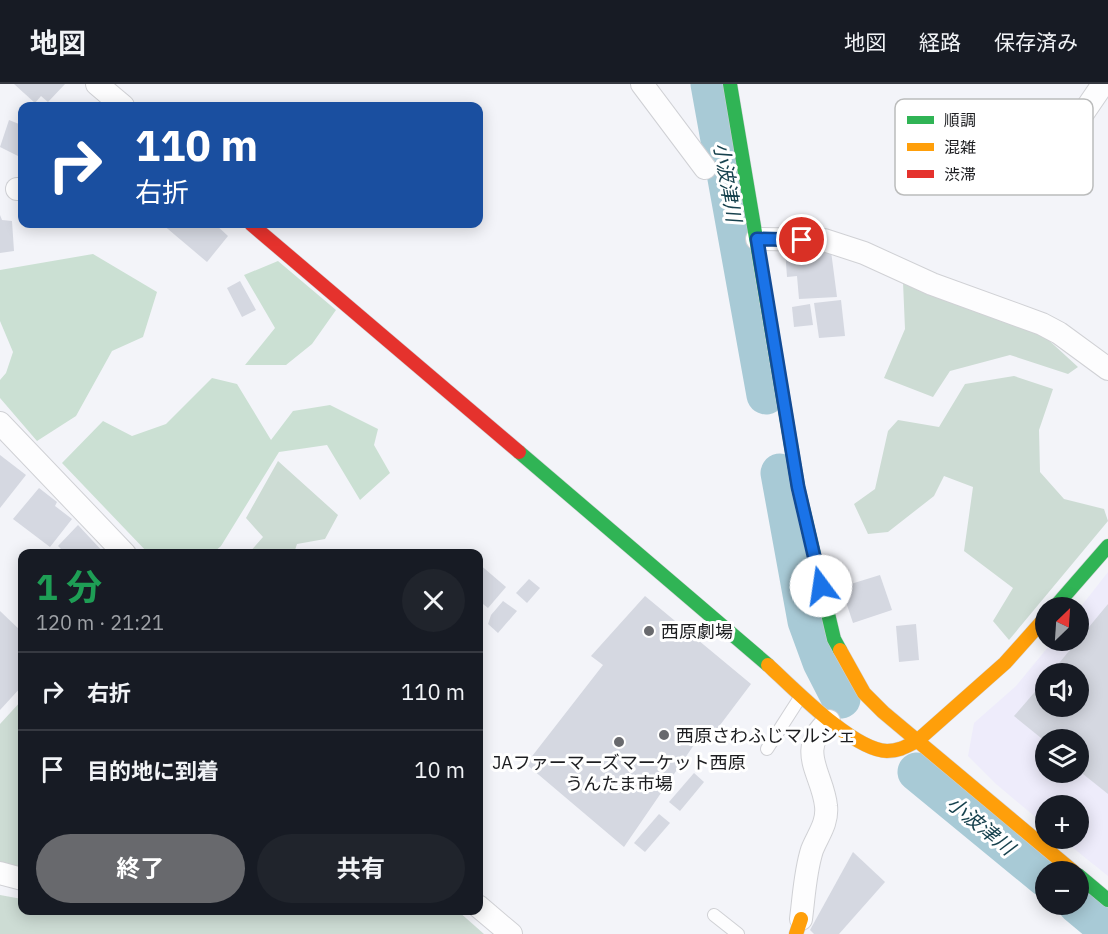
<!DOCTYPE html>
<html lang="ja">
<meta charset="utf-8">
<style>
:root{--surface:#171b24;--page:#20242c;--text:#f1f3f6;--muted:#9ea1a6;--line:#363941;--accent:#68696d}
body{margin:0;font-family:"IBM Plex Sans","Noto Sans JP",sans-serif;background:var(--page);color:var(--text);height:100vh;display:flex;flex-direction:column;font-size:22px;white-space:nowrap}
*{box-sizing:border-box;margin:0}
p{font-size:20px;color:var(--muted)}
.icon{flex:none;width:33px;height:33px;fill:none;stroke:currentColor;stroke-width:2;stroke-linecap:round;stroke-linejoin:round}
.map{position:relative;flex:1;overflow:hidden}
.side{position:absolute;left:18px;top:465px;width:465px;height:366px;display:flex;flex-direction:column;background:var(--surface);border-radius:12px;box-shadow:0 3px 15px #0003}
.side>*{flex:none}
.hud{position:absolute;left:18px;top:18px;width:465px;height:126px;border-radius:12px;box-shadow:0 3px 15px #0003;background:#1a4fa0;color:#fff;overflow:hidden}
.needle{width:39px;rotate:25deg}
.buttons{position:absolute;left:1035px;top:513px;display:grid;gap:12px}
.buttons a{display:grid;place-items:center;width:54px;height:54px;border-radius:50%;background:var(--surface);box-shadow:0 3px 15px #0003;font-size:30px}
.pin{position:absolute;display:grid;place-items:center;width:51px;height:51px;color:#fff;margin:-26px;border:3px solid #fff;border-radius:50%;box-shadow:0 2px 6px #0007}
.me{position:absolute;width:66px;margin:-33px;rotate:346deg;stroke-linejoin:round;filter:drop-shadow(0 0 4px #0008)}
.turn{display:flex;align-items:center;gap:21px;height:126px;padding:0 18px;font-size:27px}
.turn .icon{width:78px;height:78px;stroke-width:2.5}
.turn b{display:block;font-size:42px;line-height:51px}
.round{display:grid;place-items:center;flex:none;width:63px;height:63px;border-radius:32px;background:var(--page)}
.summary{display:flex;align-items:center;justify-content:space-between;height:102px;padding:0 18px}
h1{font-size:36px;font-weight:700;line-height:45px;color:#1e9e55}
.cta{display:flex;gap:12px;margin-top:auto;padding:12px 18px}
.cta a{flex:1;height:69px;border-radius:36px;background:var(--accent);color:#fff;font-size:24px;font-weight:700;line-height:69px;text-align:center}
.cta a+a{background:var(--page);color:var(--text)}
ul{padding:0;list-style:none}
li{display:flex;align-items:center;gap:18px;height:78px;padding:0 18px;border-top:2px solid var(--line)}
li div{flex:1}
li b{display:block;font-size:22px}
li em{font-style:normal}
header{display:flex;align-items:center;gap:36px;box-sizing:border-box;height:84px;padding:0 30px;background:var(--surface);border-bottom:2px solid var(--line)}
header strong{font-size:28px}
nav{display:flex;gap:33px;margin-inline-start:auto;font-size:21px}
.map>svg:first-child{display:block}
</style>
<header>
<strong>地図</strong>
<nav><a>地図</a><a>経路</a><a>保存済み</a></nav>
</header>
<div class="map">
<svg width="1108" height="850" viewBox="0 0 1108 850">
<rect width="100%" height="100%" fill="#f3f4f9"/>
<path fill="#eeecfb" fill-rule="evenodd" d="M1108,488v304l-46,-37 16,-1v-32h-32l-1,19 -49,-41 -28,-28 6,-33 42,-37 37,-45 25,-1 1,-31zM1046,590h32v32h-32zM1046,656h32v32h-32z"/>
<g fill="#cddcd4">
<path d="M903,198l139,52 36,33 -10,7 -58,-19 -60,16 -17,26 -49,-19 21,-49z"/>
<path d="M1014,292l39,13 -14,41 1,42 24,27 40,10 4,12 -99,119 -16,-19 20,-33 -49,-37 9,-64 -29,-11 -10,20 -46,36 -20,2 -14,-30 21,-15 13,-58 10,-11 41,7 26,-43z"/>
<path d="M278,377l60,54 -13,24 -28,5 -3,9h-45l14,-16 -17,-19z"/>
<path d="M22,616v169l-22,-5v-140z"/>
<path d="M0,811l22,4v11h75l17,3 11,-3 333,1 26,23h-484z"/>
</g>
<g fill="#cbe0d3">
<path d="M93,170l64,38 -14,45 -31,14 -36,65 -39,25 -37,-43v-18l6,-7 7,-21 -13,-31v-51z"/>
<path d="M278,177l58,49 -24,34 -26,21h-41l30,-37 -31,-53z"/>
<path d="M212,294l25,6 34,56 22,-29 37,-6 48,24 -4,16 16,28 -30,27 -33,-55 -48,7 -58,94 -8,7h-65l-86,-90 41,-42 29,15 34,-12z"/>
</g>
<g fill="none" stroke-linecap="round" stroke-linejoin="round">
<g stroke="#a8cad6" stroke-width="39">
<path d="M710,0l56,311"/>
<path d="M780,389l27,148 15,41 19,37"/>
<path d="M917,688l129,106"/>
<path d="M1077,820l31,26"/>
</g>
</g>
<g fill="#d5d8e1">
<path d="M14,0h51l-17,18 -7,-6 -6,7z"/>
<path d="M22,33v41l-22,-11 9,-27 10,4z"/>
<path d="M0,131l2,5 10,1 2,30 -14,2z"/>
<path d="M162,140h53l13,12 -21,26z"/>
<path d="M800,164l1,5 30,-2 6,46 -38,2 -2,-23 -10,1 -2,-28z"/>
<path d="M240,197l16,29 -14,7 -15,-29z"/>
<path d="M841,216l4,36 -26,2 -5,-35z"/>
<path d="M810,220l3,21 -19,2 -2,-20z"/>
<path d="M0,371l26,20 -26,33z"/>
<path d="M39,404l18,14 -2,4 17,13 -22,28 -37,-28z"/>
<path d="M78,441l27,29h-39l-8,-8z"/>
<path d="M478,479l28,24 -18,21 -10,-8z"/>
<path d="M880,491l12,35 -39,13 -12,-36z"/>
<path d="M529,495l11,9 -13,15 -11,-10z"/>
<path d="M645,512l106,88 -46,61 -7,-6 -74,108 -98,-83 77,-99 -12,-9z"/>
<path d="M503,517l14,10 -19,22 -10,-9 3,-9z"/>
<path d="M1108,520v190l-30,-24v-30h-32v2l-32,-26 32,-37v27h32v-32h-28z"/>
<path d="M0,527l22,21v54l-22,24z"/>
<path d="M916,540l3,36 -20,2 -3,-36z"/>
<path d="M694,689l10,9 -24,29 -11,-9z"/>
<path d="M659,730l11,9 -25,29 -11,-9z"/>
<path d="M853,768l32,30 -46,52h-25l-4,-4z"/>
</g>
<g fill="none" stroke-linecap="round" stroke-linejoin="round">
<defs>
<g id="lane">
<path d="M767,665l34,-53"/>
<path d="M714,831l24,19"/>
</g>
<g id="street">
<path d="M97,0l26,22"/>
<path d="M642,0l63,84"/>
<path d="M1043,88l60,-88"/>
<path d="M17,105h5"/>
<path d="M757,155l67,1 40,13 68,31 110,40 17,9 49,36"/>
<path d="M0,339l125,131"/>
<path d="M0,789l22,6"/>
<path d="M478,822l33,28"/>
<path d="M801,835c3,-23 4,-47 11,-69 6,-15 16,-27 14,-44 -3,-32 -31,-56 3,-85"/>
</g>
<g id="fast">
<path d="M730,0l68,403 36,152 6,11"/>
<path d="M519,368l249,213"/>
<path d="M1054,524l54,-62"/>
<path d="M1078,791l30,25"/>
</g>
<g id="slow">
<path d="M840,566l24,43 19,19 191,160"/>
<path d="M768,581c25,23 85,85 119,86 12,0 20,-5 30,-10l88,-78 41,-46"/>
<path d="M796,850l5,-15"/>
</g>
<path id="jam" d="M251,140l268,228"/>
</defs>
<use href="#lane" stroke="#d0d1d5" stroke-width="14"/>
<use href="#street" stroke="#d0d1d5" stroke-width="24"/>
<use href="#fast" stroke="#d0d1d5" stroke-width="15"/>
<use href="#slow" stroke="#d0d1d5" stroke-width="15"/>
<use href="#jam" stroke="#d0d1d5" stroke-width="15"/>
<use href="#lane" stroke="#fdfdfe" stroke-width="12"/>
<use href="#street" stroke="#fdfdfe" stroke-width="22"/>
<use href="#fast" stroke="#30b455" stroke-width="14"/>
<use href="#slow" stroke="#ff9f0a" stroke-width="14"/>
<use href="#jam" stroke="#e5322d" stroke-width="14"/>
</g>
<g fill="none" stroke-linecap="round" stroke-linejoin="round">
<defs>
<path id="route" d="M802,156l-45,-1 41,248 23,99"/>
</defs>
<use href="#route" stroke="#114b97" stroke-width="15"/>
<use href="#route" stroke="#1a73e8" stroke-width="10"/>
</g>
<g fill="#68696d" stroke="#fff" stroke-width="2">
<circle cx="649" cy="547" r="6"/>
<circle cx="664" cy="651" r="6"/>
<circle cx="619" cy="658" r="6"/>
</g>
<g text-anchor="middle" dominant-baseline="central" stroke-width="6" stroke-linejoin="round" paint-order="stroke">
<g font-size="18" fill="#1d1e21" stroke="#fff" text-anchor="start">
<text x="661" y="547">西原劇場</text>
<text x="676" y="651">西原さわふじマルシェ</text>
<text x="619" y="678" text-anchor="middle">JAファーマーズマーケット西原<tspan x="619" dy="21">うんたま市場</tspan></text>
</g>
<g font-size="20" font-style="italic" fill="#17424e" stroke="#fff">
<text transform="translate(728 98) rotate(80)">小波津川</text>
<text transform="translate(981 741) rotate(39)">小波津川</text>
</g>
</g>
<rect x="895" y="15" width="198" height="96" rx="9" fill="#fff" stroke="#bbbcbc" stroke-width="1.5"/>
<rect x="907" y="32" width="27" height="8" fill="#30b455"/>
<rect x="907" y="59" width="27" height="8" fill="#ff9f0a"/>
<rect x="907" y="86" width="27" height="8" fill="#e5322d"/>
<g font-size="16" fill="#1d1e21">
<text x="944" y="42">順調</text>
<text x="944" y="69">混雑</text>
<text x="944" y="96">渋滞</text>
</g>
</svg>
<div class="buttons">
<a><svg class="needle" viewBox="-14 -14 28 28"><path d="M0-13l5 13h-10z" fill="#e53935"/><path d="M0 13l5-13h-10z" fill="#9ea1a6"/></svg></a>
<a><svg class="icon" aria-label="sound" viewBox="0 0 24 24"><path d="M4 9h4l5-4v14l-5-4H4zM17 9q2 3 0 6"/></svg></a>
<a><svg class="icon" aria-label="layers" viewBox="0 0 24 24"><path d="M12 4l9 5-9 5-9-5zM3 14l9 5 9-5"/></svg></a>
<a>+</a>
<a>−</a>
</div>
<div class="pin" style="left:802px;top:156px;background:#d93025"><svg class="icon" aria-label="arrive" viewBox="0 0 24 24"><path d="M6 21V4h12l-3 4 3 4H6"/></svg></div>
<svg class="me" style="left:821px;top:502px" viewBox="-20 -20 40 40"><circle r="19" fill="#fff"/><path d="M0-13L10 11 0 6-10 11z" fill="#1a73e8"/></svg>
<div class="hud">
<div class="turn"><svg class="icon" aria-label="right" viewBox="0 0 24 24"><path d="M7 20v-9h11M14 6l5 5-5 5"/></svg><div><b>110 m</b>右折</div></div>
</div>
<section class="side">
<div class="summary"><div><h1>1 分</h1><p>120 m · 21:21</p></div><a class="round"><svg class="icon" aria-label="close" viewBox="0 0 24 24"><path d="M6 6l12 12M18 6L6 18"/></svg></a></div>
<ul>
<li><svg class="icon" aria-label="right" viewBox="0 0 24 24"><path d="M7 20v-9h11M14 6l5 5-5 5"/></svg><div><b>右折</b></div><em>110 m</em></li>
<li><svg class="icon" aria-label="arrive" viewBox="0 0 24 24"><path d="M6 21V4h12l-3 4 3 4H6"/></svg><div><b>目的地に到着</b></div><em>10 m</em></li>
</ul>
<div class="cta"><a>終了</a><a>共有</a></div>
</section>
</div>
